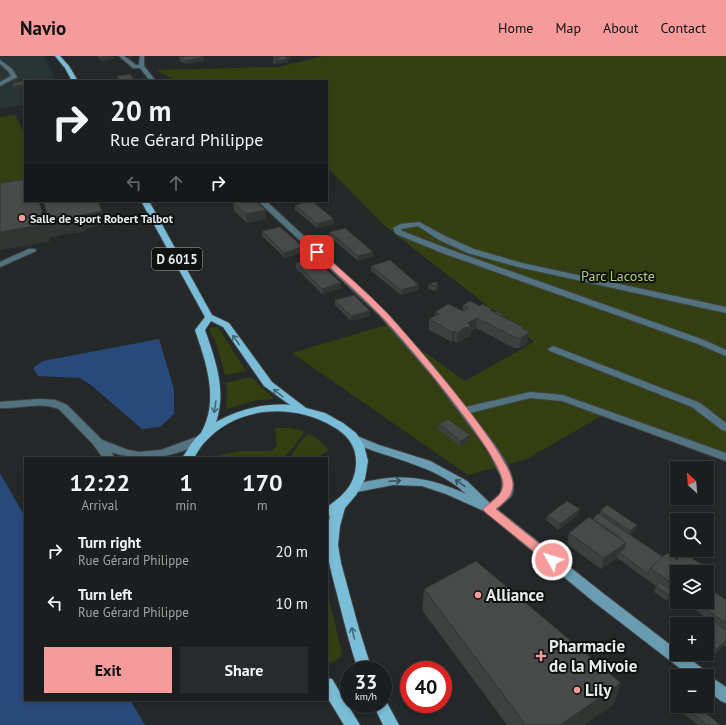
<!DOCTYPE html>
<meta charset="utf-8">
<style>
:root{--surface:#1b1e1e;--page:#282b2b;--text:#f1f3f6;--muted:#a0a2a4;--line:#393c3c;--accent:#f59b9c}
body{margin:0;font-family:"PT Sans",sans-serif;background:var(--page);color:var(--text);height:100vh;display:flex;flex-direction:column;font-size:15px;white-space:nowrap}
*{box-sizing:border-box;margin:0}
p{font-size:13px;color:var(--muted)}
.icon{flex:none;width:22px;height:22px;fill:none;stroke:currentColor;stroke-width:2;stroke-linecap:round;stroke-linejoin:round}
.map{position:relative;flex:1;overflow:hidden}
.drawer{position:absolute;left:24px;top:401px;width:304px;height:244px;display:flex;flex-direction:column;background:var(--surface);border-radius:0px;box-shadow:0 2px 6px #0003,0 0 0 1px var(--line)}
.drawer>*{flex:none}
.top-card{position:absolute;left:24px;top:24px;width:304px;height:122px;border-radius:0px;box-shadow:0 2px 6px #0003,0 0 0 1px var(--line);background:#1b1e1e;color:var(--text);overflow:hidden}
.needle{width:26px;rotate:334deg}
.fabs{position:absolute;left:670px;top:405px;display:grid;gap:8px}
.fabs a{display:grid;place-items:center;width:44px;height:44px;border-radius:0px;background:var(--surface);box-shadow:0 2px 6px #0003,0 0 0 1px var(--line);font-size:20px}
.speed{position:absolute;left:340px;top:605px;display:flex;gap:8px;font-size:20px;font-weight:700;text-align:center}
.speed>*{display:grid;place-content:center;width:52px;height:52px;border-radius:50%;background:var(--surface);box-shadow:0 2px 6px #0003,0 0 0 1px var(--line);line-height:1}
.speed small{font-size:10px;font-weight:400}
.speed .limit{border:6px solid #d22;background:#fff;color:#111}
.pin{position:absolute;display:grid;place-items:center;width:34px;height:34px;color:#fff;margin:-17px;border-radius:8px;box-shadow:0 2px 6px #0006}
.me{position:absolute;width:44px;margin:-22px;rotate:309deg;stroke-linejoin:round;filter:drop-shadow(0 0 3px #0008)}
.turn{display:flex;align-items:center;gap:14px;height:84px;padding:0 20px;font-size:18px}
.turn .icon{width:52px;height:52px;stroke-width:2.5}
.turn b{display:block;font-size:28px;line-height:34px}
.lanes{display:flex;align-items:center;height:38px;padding:0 20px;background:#0003;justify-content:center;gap:20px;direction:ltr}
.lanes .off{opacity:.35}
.eta{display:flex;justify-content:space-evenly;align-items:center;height:68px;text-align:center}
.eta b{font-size:24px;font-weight:700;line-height:28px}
.action{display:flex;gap:8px;margin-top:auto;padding:8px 20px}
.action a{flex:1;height:46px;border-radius:0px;background:var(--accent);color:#111;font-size:16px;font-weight:700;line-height:46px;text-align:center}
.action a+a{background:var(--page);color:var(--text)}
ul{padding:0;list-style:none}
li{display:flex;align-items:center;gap:12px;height:52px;padding:0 20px}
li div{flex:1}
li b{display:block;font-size:15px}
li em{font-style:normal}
header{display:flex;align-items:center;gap:24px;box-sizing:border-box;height:56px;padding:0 20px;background:var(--accent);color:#111}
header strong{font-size:19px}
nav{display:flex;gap:22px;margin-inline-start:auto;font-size:14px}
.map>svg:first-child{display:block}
</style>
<header>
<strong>Navio</strong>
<nav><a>Home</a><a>Map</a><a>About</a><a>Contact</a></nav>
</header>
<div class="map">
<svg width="726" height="669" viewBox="0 0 726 669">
<rect width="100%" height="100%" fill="#242828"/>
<path fill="#283433" d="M0,0h44l13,25h-32v24l-25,4z"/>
<g fill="#343f11">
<path d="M323,0h403v397l-118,-41 -81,47 -59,16 -176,-122 94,-28 79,56 69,-39 -148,-115 -59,-60v-86h-151l-20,-11 123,-3z"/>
<path d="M15,59l10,20v52l-25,4v-74z"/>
<path d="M213,271h5l28,44 -21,4 -8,-29 -8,-18z"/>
<path d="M251,321l23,22 -17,1 -31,9 1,-21 -2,-5z"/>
<path d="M275,372h17l13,4c-8,9 -13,19 -22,26h-64l1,-3 20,-4h31l6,-5z"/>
<path d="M308,378l10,5 11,11 -12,8h-27l8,-13z"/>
<path d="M327,534l15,64 -5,6 -7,3 -3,-1z"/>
</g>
<g fill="#2a497b">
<path d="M159,283l15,50v25l-14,13 -18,2 -51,-44 -11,-7 -42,-2 -5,-8 10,-7z"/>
<path d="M0,417l25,44v183h105l15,25h-145z"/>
</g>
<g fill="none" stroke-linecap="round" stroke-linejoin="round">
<defs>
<g id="lane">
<path d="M0,4l12,9 5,8 -17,9v-4l11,-6 -3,-5 -8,-7z"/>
<path d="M29,193h6l1,2 -36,16v-5z"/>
<path d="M553,290l147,57 26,20v8l-4,-1 -30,-23 -142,-56 -2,-2z"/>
</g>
<g id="street">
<path d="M119,0h5l12,9h3l1,-9h4v10l12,15h-6l-10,-13h-7z"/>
<path d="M258,145h8l120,111 52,60 28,35 64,-15 33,3 163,58v8l-164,-60 -32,-3 -60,15c14,18 51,58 42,82 -2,4 -6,6 -9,9 -6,5 -10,10 -18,8l-2,-3 18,-16 1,-8 -1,-8 -14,-28 -55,-73 -52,-60z"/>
<path d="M419,166l26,14 29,13 48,14 204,44v6l-208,-46 -50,-14 -29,-13 -21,-14 -17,3 1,2 49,19 253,90 22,10v6l-28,-12 -253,-90 -49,-20 -3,-6 8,-4z"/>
<path d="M40,343l15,1 12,5 35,35 26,10 11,2 22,-2 38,-14 4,1 1,3c-3,5 -11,7 -16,9 -26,10 -51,12 -77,3l4,6h-12l-10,-14 -34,-35c-19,-8 -39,0 -59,-1v-6z"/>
</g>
<path id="secondary" d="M357,380l22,9 51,16 37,20 26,25 111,88 73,56v4h6l23,17 2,4 18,12v16l-5,-2 -14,-11v-14h-17l-96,-74 -110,-91 -38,-17 -24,-8 -29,-1 -36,7 -4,-1 -2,-3 2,-3c43,-12 72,-10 113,9 -30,-29 -76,-35 -113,-51l-1,-3 1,-3z"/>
<g id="primary">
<path d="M55,0h5l9,10 9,15h-6l-7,-13z"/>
<path d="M141,145h8l63,114 17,8 43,59 34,26 19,5 18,10 13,10 8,12 4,16 -3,18 -9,16 -11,13 -5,18 -2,19 3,18 18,66 13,41h-14c-8,-24 -14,-48 -20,-72 -7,-28 -16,-52 -8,-82l-3,1v-10c16,-11 28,-22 29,-43 1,-18 -9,-30 -24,-38 -40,-23 -96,-20 -128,17 -4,4 -7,10 -10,15h-12c5,-7 9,-15 14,-20 2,-3 5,-4 6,-7 17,-32 4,-69 -7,-101l10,-13zM211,265l12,6 41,59 26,19c-26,-2 -50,4 -74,17 11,-32 -1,-63 -11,-92z"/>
<path d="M327,622l5,1 28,46h-16l-17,-28z"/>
<path d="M383,642l2,1 14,26h-16l-10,-21h10z"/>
</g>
</defs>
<use href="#lane" stroke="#404343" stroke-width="2"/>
<use href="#street" stroke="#404343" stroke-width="2"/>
<use href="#secondary" stroke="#404343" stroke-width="2"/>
<use href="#primary" stroke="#404343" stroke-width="2"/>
<use href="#lane" fill="#53727f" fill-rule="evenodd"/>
<use href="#street" fill="#53727f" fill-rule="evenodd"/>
<use href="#secondary" fill="#699cb1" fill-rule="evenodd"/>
<use href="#primary" fill="#7abdd8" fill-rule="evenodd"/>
</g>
<g fill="#3d403e">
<path d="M97,0h16l1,3 -12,2z"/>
<path d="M273,0h16l1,4h-2v2l-13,2 -2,-1v-4h2l-2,-2z"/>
<path d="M179,1h25v4l-18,3 -6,-3z"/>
<path d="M117,20l18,5h-16l-2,-1z"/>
<path d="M41,22l-25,12 -3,-3 -1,-4z"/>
<path d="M0,127l45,38 4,-1 -6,-19h55l7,23 -19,4v3l-37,6 1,4 -50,9z"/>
<path d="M233,146l33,8v9l-19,4 -13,-12z"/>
<path d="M295,149l39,19 -17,4 -22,-18z"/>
<path d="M262,175l41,21 -18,6 -23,-22z"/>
<path d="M330,176l43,24 -15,5 -28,-24z"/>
<path d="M296,207l45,25 -19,6 -26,-26z"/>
<path d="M371,210l48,19v5l-18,5 -30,-24z"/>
<path d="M435,226l3,7 -3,2 -7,-2 1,-5z"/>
<path d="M335,244l35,16 -19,5 -16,-16z"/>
<path d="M463,249l41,9 -1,3 20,10v1l6,5 -2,11 -7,4h-6l-38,-20 -5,3 -1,6 -6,1 -7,5 -3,-2 -2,1 -23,-12v-11l5,-2 1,-5 28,-1z"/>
<path d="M439,368l30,17 -9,5 -22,-16z"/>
<path d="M600,455l35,20 -5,4 47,37v25l-3,-2 -7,6 -13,-9 2,-6 -39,-28 -16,11 -34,-25 2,-11 24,-14 7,-5z"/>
<path d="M548,459h30l-20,15 -12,-10z"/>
<path d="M424,533l190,115 -30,21h-77l-85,-115z"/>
<path d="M726,544v47l-2,-2 -10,10 -7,-6v-25l4,-3 -27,-19h23z"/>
<path d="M679,650h19l22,19h-22l-20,-16z"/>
</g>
<g fill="#323432">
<path d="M108,0h5l1,3 -12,2 -1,-4z"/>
<path d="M128,0h4v2l-4,1z"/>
<path d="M290,0v4h-2v2l-13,2v-3l10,-4z"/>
<path d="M204,1v4l-18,3v-3z"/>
<path d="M0,15h3l2,7 -5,1z"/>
<path d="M25,29v4l-9,1 -1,-4z"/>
<path d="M266,154v9l-19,4 -1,-9z"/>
<path d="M102,155l3,13 -19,4v3l-37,6 1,4 -50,9v-18l82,-17z"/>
<path d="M334,163v5l-17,4v-4z"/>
<path d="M303,191v5l-18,6 -1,-5z"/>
<path d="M373,196v4l-15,5v-5z"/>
<path d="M341,227v5l-19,6v-5z"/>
<path d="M438,228v5l-3,2 1,-5z"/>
<path d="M419,229v5l-18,5v-5z"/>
<path d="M370,255v5l-19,5v-5z"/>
<path d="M477,262l-1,10 -5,3 -1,6 -6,1 -7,5v-10l11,-10z"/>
<path d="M455,275l-1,10 -2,1v-10z"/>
<path d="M529,277l-2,11 -7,4 1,-10z"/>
<path d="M470,379l-1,6 -9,5 1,-5z"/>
<path d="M580,453l-2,6 -20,15 2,-6z"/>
<path d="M637,469l-2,6 -7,6 2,-6z"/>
<path d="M626,487l-3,11 -4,-2 -2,6 -16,11 3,-11z"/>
<path d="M701,508l-3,8h-6z"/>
<path d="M677,529v5l-1,-1 -2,6 -7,6 2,-6 5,-3 2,-6z"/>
<path d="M726,584l-2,5 -10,10 3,-6z"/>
<path d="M621,627l-7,21 -30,21h-24z"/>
</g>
<g fill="#474a48" stroke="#323432">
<path d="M186,0h15l3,1 -18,4 -7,-4z"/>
<path d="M276,0h14l-5,1 3,2 -13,2 -2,-2 6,-1z"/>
<path d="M130,18l5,7h-14l-4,-5z"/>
<path d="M41,22l3,3h-19v4l-10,1 -3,-3z"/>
<path d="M25,123v22h14l7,23 -46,8v-49z"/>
<path d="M43,145h55l4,10 -20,4 1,2 -37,7 -1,-3 4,-1z"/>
<path d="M238,145h18l10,9 -20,4 -13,-12z"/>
<path d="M312,145l22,18 -17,5 -22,-19z"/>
<path d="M280,171l23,20 -19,6 -22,-22z"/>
<path d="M345,172l28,24 -15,4 -28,-24z"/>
<path d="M314,202l27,25 -19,6 -26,-26z"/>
<path d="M390,204l29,25 -18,5 -30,-24z"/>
<path d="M435,226l3,2 -2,2 -7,-2z"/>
<path d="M354,239l16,16 -19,5 -16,-16z"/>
<path d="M470,245l10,5 2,-2 10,5 -2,1 33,17 -1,1 6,3 1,2 -8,5h-5l-39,-20 -9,5 3,4 -7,1 -7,5 -2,-2 -3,1 -23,-13 10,-5 -4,-2 13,-8 15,7 6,-3 -6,-3z"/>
<path d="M496,255l8,3 -3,2 -7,-4z"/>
<path d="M448,363l22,16 -9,6 -22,-17z"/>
<path d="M567,445l13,8 -20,15 -12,-9z"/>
<path d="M607,449l30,20 -7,6 -30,-20z"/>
<path d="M598,457l65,44 -13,11 -2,6 -29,-22 5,-3 2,-6 -6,-4 1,-1 -28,-19z"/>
<path d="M589,461l37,26 -22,15 -35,-25z"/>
<path d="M667,497l10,7 7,-7 17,11 -9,8h-15v13l-1,1 -26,-18z"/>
<path d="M476,505l145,122 -61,42h-34l-102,-136z"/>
<path d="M660,526l14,10 -5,3 -13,-9z"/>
<path d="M707,531l19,13v23l-31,-21h12z"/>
<path d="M702,562l12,3 12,9v10l-9,9 -10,-7v-18h-12z"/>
<path d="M684,650h14l22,19h-13z"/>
</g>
<defs><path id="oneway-shaft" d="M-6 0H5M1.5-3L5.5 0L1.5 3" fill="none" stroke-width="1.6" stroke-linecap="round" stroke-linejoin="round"/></defs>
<g stroke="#446774">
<use href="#oneway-shaft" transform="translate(236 284) rotate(-125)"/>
<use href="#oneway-shaft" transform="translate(278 337) rotate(-142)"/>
<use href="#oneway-shaft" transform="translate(215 351) rotate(98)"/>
<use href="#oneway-shaft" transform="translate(353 577) rotate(-104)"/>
</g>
<g stroke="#375058">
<use href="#oneway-shaft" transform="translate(395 425) rotate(-3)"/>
<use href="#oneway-shaft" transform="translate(460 427) rotate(-146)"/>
</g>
<path fill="#f59b9c" stroke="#9f6565" d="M317,194l3,1c22,20 46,40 67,62 22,24 129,146 126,173 -1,11 -9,16 -17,23l60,48 1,3 -1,3 -4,1 -4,-1 -63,-51 -2,-3 2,-2c7,-6 18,-12 18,-23 -1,-29 -98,-143 -122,-168 -21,-22 -44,-42 -66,-62l-1,-2z"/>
<g fill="#f59b9c" stroke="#0f1110" stroke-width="1.5">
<circle cx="22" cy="162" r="4"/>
<circle cx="478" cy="539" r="4"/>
<path d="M539 594h4v4h4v4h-4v4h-4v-4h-4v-4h4z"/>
<circle cx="577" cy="634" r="4"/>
</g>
<g text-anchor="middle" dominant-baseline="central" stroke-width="4" stroke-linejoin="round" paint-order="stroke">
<g font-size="12" font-weight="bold" fill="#e9ebeb" stroke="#0f1110" text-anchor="start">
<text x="30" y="162">Salle de sport Robert Talbot</text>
</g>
<rect fill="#0f1110" stroke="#a8aaa9" stroke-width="1" x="152" y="192" width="50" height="22" rx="3"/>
<g font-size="13" font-weight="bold" fill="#e9ebeb">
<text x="177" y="203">D 6015</text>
</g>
<g font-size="14" fill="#b4ce72" stroke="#0f1110">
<text x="618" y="220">Parc Lacoste</text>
</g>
<g font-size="17" font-weight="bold" fill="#e9ebeb" stroke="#0f1110" text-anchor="start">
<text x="486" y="539">Alliance</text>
<text x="549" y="590">Pharmacie<tspan x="549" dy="20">de la Mivoie</tspan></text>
<text x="585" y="634">Lily</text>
</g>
</g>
</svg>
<div class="fabs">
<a><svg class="needle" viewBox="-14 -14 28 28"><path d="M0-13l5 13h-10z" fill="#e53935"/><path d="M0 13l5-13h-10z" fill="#a0a2a4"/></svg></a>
<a><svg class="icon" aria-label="search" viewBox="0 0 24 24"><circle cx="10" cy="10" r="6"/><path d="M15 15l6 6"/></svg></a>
<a><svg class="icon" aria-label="layers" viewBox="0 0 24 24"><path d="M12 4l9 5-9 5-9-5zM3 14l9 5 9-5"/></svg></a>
<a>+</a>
<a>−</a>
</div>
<div class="speed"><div>33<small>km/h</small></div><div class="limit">40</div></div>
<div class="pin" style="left:317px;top:196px;background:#d93025"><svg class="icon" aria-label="arrive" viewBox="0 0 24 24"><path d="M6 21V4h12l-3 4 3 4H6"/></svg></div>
<svg class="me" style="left:552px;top:504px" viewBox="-20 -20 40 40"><circle r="17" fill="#f59b9c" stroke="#fff" stroke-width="3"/><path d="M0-11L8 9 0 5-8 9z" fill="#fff"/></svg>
<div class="top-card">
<div class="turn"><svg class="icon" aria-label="right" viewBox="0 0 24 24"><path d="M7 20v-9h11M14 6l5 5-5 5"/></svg><div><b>20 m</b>Rue Gérard Philippe</div></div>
<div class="lanes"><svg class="icon off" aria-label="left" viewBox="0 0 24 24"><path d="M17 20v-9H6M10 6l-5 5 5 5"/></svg><svg class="icon off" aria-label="ahead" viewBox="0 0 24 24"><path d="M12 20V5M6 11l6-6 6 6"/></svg><svg class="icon" aria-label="right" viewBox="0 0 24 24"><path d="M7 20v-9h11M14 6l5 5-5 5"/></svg></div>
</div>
<section class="drawer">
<div class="eta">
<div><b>12:22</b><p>Arrival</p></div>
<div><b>1</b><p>min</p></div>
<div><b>170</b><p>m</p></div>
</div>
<ul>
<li><svg class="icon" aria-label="right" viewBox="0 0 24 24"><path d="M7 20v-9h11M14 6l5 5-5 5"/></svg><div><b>Turn right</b><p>Rue Gérard Philippe</p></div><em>20 m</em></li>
<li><svg class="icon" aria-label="left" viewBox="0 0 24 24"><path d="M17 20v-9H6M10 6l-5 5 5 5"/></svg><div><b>Turn left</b><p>Rue Gérard Philippe</p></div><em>10 m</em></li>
</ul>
<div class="action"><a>Exit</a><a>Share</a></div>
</section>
</div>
